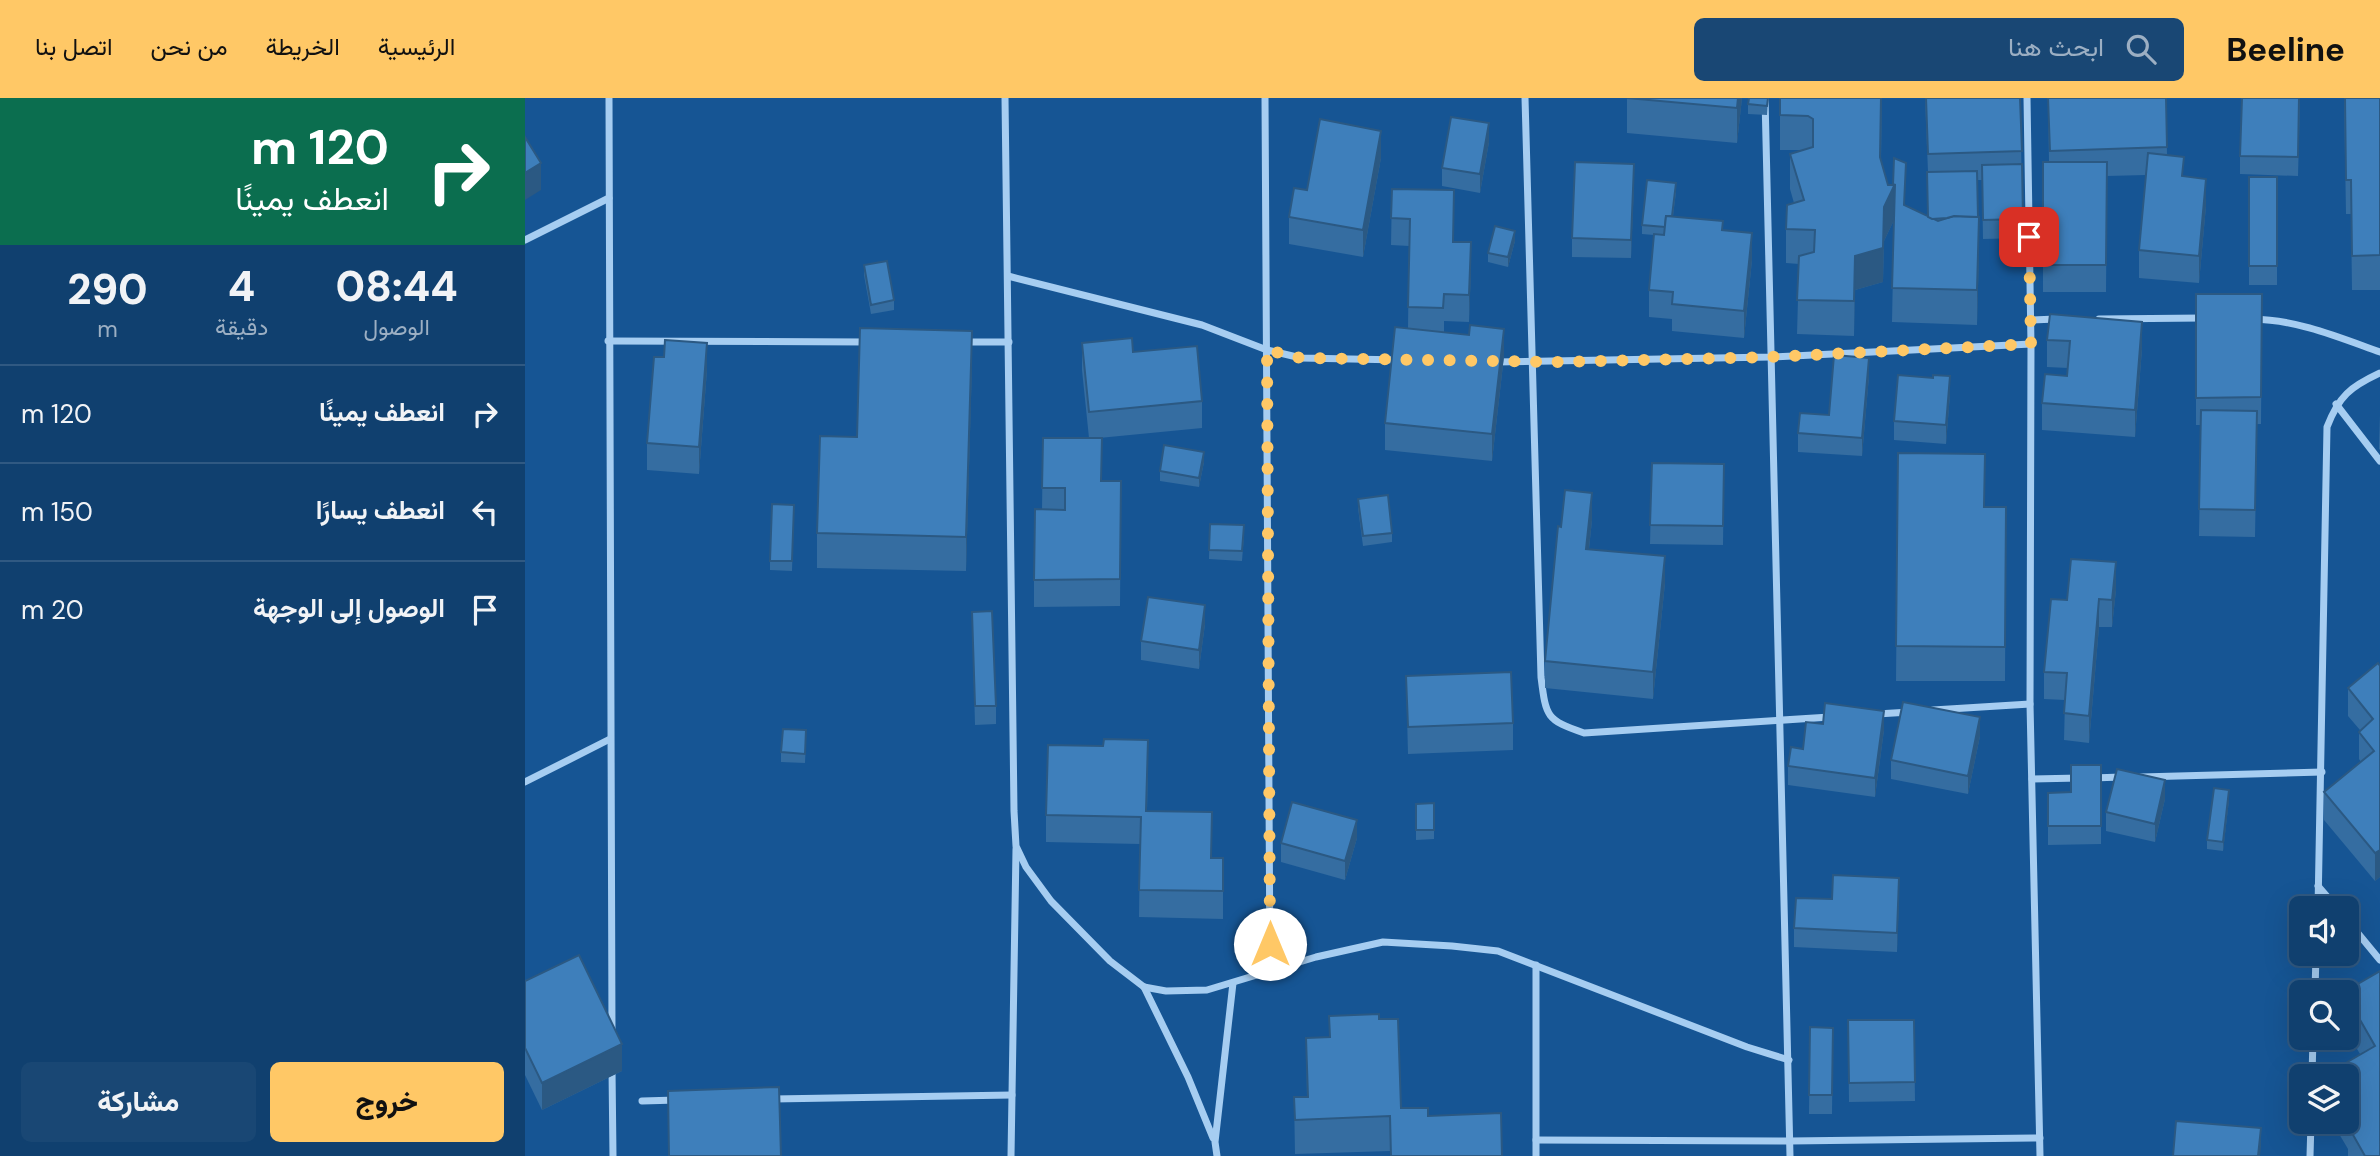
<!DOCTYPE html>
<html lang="ar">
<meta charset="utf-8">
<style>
:root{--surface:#10406f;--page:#194774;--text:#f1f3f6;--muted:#9cafc3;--line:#305982;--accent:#ffc866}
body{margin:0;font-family:"DM Sans",Vazirmatn,sans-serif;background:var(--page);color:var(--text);direction:rtl;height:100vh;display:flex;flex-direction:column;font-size:26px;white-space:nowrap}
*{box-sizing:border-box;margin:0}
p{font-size:23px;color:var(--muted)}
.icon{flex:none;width:38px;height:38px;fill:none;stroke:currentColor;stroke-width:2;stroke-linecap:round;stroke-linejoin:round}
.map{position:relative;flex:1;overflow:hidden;direction:ltr}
.side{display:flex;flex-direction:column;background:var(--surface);width:525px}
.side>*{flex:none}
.top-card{background:#0b6e4f;color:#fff;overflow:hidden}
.controls{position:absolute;left:1764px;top:798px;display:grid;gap:14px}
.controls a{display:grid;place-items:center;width:70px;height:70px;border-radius:10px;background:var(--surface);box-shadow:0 7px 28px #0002,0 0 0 2px var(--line);font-size:35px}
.pin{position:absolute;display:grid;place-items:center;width:60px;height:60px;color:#fff;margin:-30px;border-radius:14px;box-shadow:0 4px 10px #0006}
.me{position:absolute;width:77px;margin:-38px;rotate:0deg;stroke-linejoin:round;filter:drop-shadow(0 0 5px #0008)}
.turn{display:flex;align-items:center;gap:24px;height:147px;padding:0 21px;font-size:32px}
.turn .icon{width:91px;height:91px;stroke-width:2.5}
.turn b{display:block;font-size:49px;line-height:60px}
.eta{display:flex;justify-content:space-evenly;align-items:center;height:119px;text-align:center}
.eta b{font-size:42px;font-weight:800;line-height:49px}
.button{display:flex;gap:14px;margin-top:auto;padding:14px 21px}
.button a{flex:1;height:80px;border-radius:10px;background:var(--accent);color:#111;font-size:28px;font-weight:800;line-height:80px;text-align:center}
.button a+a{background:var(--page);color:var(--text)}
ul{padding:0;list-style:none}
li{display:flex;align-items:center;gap:21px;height:98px;padding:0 21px;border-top:2px solid var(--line)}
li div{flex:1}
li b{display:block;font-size:26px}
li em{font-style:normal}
header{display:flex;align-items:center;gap:42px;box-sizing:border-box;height:98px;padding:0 35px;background:var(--accent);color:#111}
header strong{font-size:33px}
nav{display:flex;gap:38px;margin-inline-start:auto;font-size:24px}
.search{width:490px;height:63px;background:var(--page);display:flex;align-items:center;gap:18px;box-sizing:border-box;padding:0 24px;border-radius:10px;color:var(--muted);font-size:26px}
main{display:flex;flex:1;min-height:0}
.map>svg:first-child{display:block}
</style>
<header>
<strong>Beeline</strong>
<div class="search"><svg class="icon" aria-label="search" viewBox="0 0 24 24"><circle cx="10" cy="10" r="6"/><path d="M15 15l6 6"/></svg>ابحث هنا</div>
<nav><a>الرئيسية</a><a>الخريطة</a><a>من نحن</a><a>اتصل بنا</a></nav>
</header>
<main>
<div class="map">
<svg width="1855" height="1058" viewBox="0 0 1855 1058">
<rect width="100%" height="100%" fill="#165594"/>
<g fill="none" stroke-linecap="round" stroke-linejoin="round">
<g stroke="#a6cdf1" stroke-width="7">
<path d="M84,0l3,935"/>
<path d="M480,0l9,713 2,35 10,21 25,34 59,60 34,26 22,4 41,-1 109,-33 67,-15 69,4 46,5 249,96 42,13"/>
<path d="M740,0l5,873"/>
<path d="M1000,0l16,579c5,40 5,43 43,56l246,-16"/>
<path d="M1240,0l25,1058"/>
<path d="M1502,0l4,246 -1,360 10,452"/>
<path d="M0,142l84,-42"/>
<path d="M483,178l194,49 65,25 34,8 100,2"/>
<path d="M1574,221l104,-1"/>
<path d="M1728,221c45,1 85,18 127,33"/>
<path d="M1505,222l26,-1"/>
<path d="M83,243l260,1"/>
<path d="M439,244h45"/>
<path d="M971,264l275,-5 260,-13"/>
<path d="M1811,306l44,57"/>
<path d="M1408,612l97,-6"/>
<path d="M1352,616l33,-2"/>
<path d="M1616,679l181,-5"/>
<path d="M1567,680l30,-1"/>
<path d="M1507,681l48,-1"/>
<path d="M0,684l85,-43"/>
<path d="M1793,788l19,22"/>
<path d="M1793,810l9,-481c12,-31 23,-40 53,-54"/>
<path d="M1822,822l33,40"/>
<path d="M619,889l44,90 25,61"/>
<path d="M1790,894l1,-38"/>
<path d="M87,971l1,87"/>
<path d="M1787,978l1,-38"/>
<path d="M248,1001l239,-4"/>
<path d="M117,1003l35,-1"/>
<path d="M1011,1042l254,1 250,-3"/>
<path d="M486,1058l5,-307"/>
<path d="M692,1058l-2,-14 18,-159"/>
<path d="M1011,1058v-191"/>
<path d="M1785,1058l1,-34"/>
</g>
</g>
<g fill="#356da1">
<path d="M1102,0h115l-5,45 -110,-10z"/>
<path d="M1243,0l-1,17 -19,-1v-10z"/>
<path d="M1255,0h102l-1,62 7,25 17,21 23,10v-44l-3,-74h95l3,140 -40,1 -1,-59h-5l2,71 -2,74 -85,-3 2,-102 -10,21 -1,41 -28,8 -1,46 -57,-2 2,-70 -13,-1v-34l8,-26 -4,-14v-35l13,-4h-23z"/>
<path d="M1523,0h118l1,57 39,51 -7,77 -60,-5v-28l7,-75 -39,1 -1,116h-63v-130h6z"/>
<path d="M1775,0l-2,78 -58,-2v-18z"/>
<path d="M1819,0h36v192h-28l-1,-76h-5z"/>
<path d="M964,44l-9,51 -38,-7v-18z"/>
<path d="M856,60l-18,99 -74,-13v-27l18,-27z"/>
<rect x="1724" y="79" width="28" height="108"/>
<path d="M1109,85l-3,75 -59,-1v-19z"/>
<path d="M867,91l62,53 17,27 -2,53 -25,-1v11l60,24 -12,105 -107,-11v-27l23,-95 1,-82 -18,-1z"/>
<path d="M1151,94l-3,24 50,14 29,30 -8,78 -72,-7v-12l-23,-2v-27l5,-55 -12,-1v-9z"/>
<path d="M990,143l-7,26 -20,-5v-9z"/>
<path d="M339,167l30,35v10l-23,4 -7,-39z"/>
<path d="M1671,196h66l-1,130h-4l-2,113 -56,-1 2,-111h-5z"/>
<path d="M1525,216l92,35 -7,88 -93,-7v-27l25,-27 1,-8 -21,-1v-27z"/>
<path d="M557,245l51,9 69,49v27l-103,10 2,43h20l-1,125 -86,1v-27l8,-71 1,-71h46l-7,-68z"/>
<path d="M139,259l43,13 -8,104 -52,-4v-27z"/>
<path d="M447,267l-6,206 -149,-3v-35l40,-96z"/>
<path d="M1344,278l-7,80 -64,-4v-19l31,-18z"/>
<path d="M1408,280l17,16 -4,50 -52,-4v-19z"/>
<path d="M1855,316v36l-1,-1z"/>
<path d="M1373,355l87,54h21l-1,174h-109z"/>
<path d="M679,364l-5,25 -39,-6v-10z"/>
<path d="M1127,365l72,1 -1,81 -73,-1z"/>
<path d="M833,401l34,34v9l-29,4 -5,-38z"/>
<path d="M269,407l-2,66 -22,-1v-9z"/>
<path d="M1067,422l-3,29 76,34 -12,116 -108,-11v-27l16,-134z"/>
<path d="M685,426l34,11 -2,26 -33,-2z"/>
<path d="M1591,492l-4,37h-13l-10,116 -25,-3 1,-40 -21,-1v-27l23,-72z"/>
<path d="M447,514l24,94v18l-21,1z"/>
<path d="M680,526l-6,45 -58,-9v-19z"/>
<path d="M1855,568v211l-5,4 -51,-61v-28l37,-30 -2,-3v-27l1,-2 -12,-14v-28z"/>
<path d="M881,578l107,47v27l-105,4z"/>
<path d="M1359,632l-9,67 -87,-12v-19l15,-17z"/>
<path d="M1455,638l-12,58 -77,-15v-19z"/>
<path d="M281,642l-1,23 -24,-1v-10z"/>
<path d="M1576,667v79l-53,1v-52l23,-1z"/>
<path d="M623,669l-1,44 65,47h11v61l-84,-2 1,-73 -94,-2v-27z"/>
<path d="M1640,701l-10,43 -49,-11v-19z"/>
<path d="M1704,702l-6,51 -16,-2v-9z"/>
<path d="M909,705v36l-18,1v-36z"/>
<path d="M832,740l-12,42 -64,-18v-19z"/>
<path d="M1374,799l-2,55 -103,-5v-19z"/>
<path d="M1855,873v185h-32v-7l-16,-27h15v-46h-22v-1l35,-21 -13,-22v-40z"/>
<path d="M0,883l97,90 -80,39 -17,-35z"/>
<path d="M804,918l50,3 22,89 27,8 74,40h-112v-5l-95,3 -1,-57h13l-1,-59 23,-1z"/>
<path d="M1323,922h66l1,81 -66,1z"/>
<path d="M1285,929l23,1 -1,86h-23z"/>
</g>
<g fill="#2b5983">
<path d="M1213,0h4l-5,45v-35z"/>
<path d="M1356,0h1l-2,94v-35z"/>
<path d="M964,25v19l-9,51v-19z"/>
<path d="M856,33v27l-18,99v-27z"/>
<path d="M16,65v27l-16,10v-27z"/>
<path d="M1109,66v19l-3,75v-18z"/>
<path d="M1681,81v27l-7,77v-27z"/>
<path d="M1370,86v34l-11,23 -1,41 -28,8 -1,46 1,-80 29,-49z"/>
<path d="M1454,119v34l-2,74v-35z"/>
<path d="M990,133v10l-7,26v-10z"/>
<path d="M1227,135v27l-8,78v-27z"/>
<path d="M946,144v27l-2,53v-27z"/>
<path d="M1617,224v27l-7,88v-27z"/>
<path d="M979,231v27l-12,105v-27z"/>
<path d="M447,233v34l-6,206v-34z"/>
<path d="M182,245v27l-8,104v-27z"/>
<path d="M1344,260v18l-7,80v-18z"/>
<path d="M1425,278v18l-4,50v-19z"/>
<path d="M679,354v10l-5,25v-9z"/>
<path d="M1067,395v27l-6,56v-27z"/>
<path d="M1140,458v27l-12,116v-27z"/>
<path d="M1591,464v28l-4,37v-27z"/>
<path d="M1574,501v28l-10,116v-27z"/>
<path d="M680,507v19l-6,45v-19z"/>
<path d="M1359,613v19l-9,67v-19z"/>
<path d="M1455,619v19l-12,58v-18z"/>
<path d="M1640,682v19l-10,43v-18z"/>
<path d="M1704,692v10l-6,51v-9z"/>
<path d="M832,722v18l-12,42v-19z"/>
<path d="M1855,752v27l-5,4v-28z"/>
<path d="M1374,780v19l-2,55v-19z"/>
<path d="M97,946v27l-80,39v-27z"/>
<path d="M1736,1030v19l-1,9h-2z"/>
</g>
<g fill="#3e7fbb" stroke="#2b5983" stroke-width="2">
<path d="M1102,0h111l-1,10z"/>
<path d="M1224,0h19l-1,8 -19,-2z"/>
<path d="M1255,0h101l-1,59 8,28h5l1,-27 12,5 -2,42 34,16 16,-5 25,1 -2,73 -85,-2 3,-104 -11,23 -1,41 -28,8 -1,45 -57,-1 2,-44 15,-4 1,-22 -29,-1 1,-24 17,-5 -14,-46 23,-7v-28l-5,-3 -28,-1z"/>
<path d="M1401,0h94l2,53 -94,3z"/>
<path d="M1523,0h118l1,49 -117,4z"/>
<path d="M1717,0h57l-1,59 -58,-1z"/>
<path d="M1820,0h35v157l-28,1 -1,-76h-5z"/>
<path d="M926,19l38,6 -9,51 -38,-6z"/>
<path d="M795,21l61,12 -18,99 -74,-13 5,-29 13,2z"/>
<path d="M0,39l16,26 -16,10z"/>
<path d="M1623,55l36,4 -2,19 24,3 -7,77 -60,-6z"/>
<path d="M1050,64l59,2 -3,76 -59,-2z"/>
<path d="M1518,64h64l-1,103h-63z"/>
<path d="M1497,66l1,55 -40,1 -1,-55z"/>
<path d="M1452,73l1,46 -24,-1 -7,2 -15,1 -4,-2 -1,-45z"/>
<rect x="1724" y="79" width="28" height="89"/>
<path d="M1122,82l29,3 -4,33h-6l-1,11 -23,-2z"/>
<path d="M867,91l62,1 -1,52h18l-2,53 -25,-1 -1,14 -35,-1 2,-88 -19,-1z"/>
<path d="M1141,118l57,5 -1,9 30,3 -8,78 -72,-7 1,-12 -24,-2 5,-56 10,1z"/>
<path d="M970,128l20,5 -7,26 -20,-4z"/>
<path d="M362,163l7,39 -23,5 -7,-40z"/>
<path d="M1671,196h66l-1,103 -65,1z"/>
<path d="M1525,216l92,8 -7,88 -93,-7 3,-29 22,2 3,-35 -23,-1z"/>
<path d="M945,227l34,4 -12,105 -107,-11 10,-96 74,8z"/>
<path d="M335,230l112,3 -6,206 -149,-4 3,-97 37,1z"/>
<path d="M607,240l1,14 64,-6 5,55 -113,11 -7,-69z"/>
<path d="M140,242l42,3 -8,104 -52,-4 7,-86h10z"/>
<path d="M1309,257l35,3 -7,80 -64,-5 2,-20 29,2z"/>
<path d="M1373,277l35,3v-3l17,1 -4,49 -52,-4z"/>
<path d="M1676,312l56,1 -2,99 -56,-1z"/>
<path d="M518,340h59l-1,43h20l-1,98 -86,1 1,-71 30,1v-22h-23z"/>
<path d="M639,347l40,7 -5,26 -39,-7z"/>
<path d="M1373,355l87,1 -1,53h22l-1,140 -109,-1z"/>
<path d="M1127,365l72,1 -1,62 -73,-1z"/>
<path d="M1040,392l27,3 -6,56 79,7 -12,116 -108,-11 13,-135 3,1z"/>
<path d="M863,397l4,38 -29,3 -5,-37z"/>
<path d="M247,406l22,1 -2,56h-22z"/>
<path d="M685,426l34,1 -2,26 -33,-1z"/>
<path d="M1546,461l45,3 -4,38 -13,-1 -10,117 -25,-3 3,-40 -23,-1 7,-73 16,1z"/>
<path d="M623,499l57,8 -6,45 -58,-9z"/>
<path d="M467,513l4,95h-21l-3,-94z"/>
<path d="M1853,565l2,3v184l-5,3 -51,-61 50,-41 -15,-19 14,-13 -25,-31z"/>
<path d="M986,574l2,51 -105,4 -2,-51z"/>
<path d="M1378,604l77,15 -12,59 -77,-16z"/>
<path d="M1300,605l59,8 -9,67 -87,-12 3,-19 12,2 3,-27 17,2z"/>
<path d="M258,631l23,1 -1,24 -24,-2z"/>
<path d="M579,641l44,1 -2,71 66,1 -1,46h12v33l-84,-1 2,-73 -95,-2 2,-70 55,1z"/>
<path d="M1546,667h30v61h-53v-33l23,-1z"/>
<path d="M1592,671l48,11 -10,44 -49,-12z"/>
<path d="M1689,690l15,2 -6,52 -16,-2z"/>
<path d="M767,704l65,18 -12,41 -64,-18z"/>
<path d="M909,705v27h-18v-26z"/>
<path d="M1308,777l66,3 -2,55 -103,-5 2,-30 36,1z"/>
<path d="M54,857l43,89 -80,39 -17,-35v-67z"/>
<path d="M1855,873v185h-15l-17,-30 5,-3 -6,-11v-36h-21l-1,-1 50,-29 -28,-49v-5h-3z"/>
<path d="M854,916v5h19l3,89h27v8l73,-3 1,43h-111l-1,-40 -95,4 -1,-23h14l-2,-59 24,-1 -1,-21z"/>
<path d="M1323,922h66l1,62 -66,1z"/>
<path d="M1285,929l23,1 -1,67h-23z"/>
<path d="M254,989l2,69h-112l-1,-65z"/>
<path d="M1651,1023l85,7 -3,28h-85z"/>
</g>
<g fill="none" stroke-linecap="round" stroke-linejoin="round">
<path stroke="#ffc866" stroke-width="12" stroke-dasharray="0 21.6" d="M745,846l-3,-594 34,8 258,4 211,-5 261,-13 -2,-107"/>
</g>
</svg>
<div class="controls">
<a><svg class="icon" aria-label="sound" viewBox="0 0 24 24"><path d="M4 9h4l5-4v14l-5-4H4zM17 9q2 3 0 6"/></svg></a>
<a><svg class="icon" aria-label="search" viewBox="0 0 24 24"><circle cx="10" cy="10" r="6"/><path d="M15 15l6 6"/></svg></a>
<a><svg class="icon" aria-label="layers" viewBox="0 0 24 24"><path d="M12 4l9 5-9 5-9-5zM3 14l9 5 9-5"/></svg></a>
</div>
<div class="pin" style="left:1504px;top:139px;background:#d93025"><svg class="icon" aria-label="arrive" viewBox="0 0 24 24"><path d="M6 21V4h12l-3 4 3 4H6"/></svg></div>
<svg class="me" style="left:745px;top:846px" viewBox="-20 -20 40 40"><circle r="19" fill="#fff"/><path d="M0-13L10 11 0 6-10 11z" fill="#ffc866"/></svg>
</div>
<section class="side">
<div class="top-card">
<div class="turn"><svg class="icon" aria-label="right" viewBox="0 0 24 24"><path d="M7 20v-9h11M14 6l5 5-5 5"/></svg><div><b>120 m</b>انعطف يمينًا</div></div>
</div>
<div class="eta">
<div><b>08:44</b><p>الوصول</p></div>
<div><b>4</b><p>دقيقة</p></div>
<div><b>290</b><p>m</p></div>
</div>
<ul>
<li><svg class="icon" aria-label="right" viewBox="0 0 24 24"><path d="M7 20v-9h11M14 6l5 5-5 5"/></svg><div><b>انعطف يمينًا</b></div><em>120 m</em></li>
<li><svg class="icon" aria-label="left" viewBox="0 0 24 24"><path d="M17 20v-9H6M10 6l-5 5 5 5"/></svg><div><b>انعطف يسارًا</b></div><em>150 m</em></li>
<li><svg class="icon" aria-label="arrive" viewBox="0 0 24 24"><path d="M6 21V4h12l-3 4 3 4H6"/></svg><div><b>الوصول إلى الوجهة</b></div><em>20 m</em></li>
</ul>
<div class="button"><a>خروج</a><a>مشاركة</a></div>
</section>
</main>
